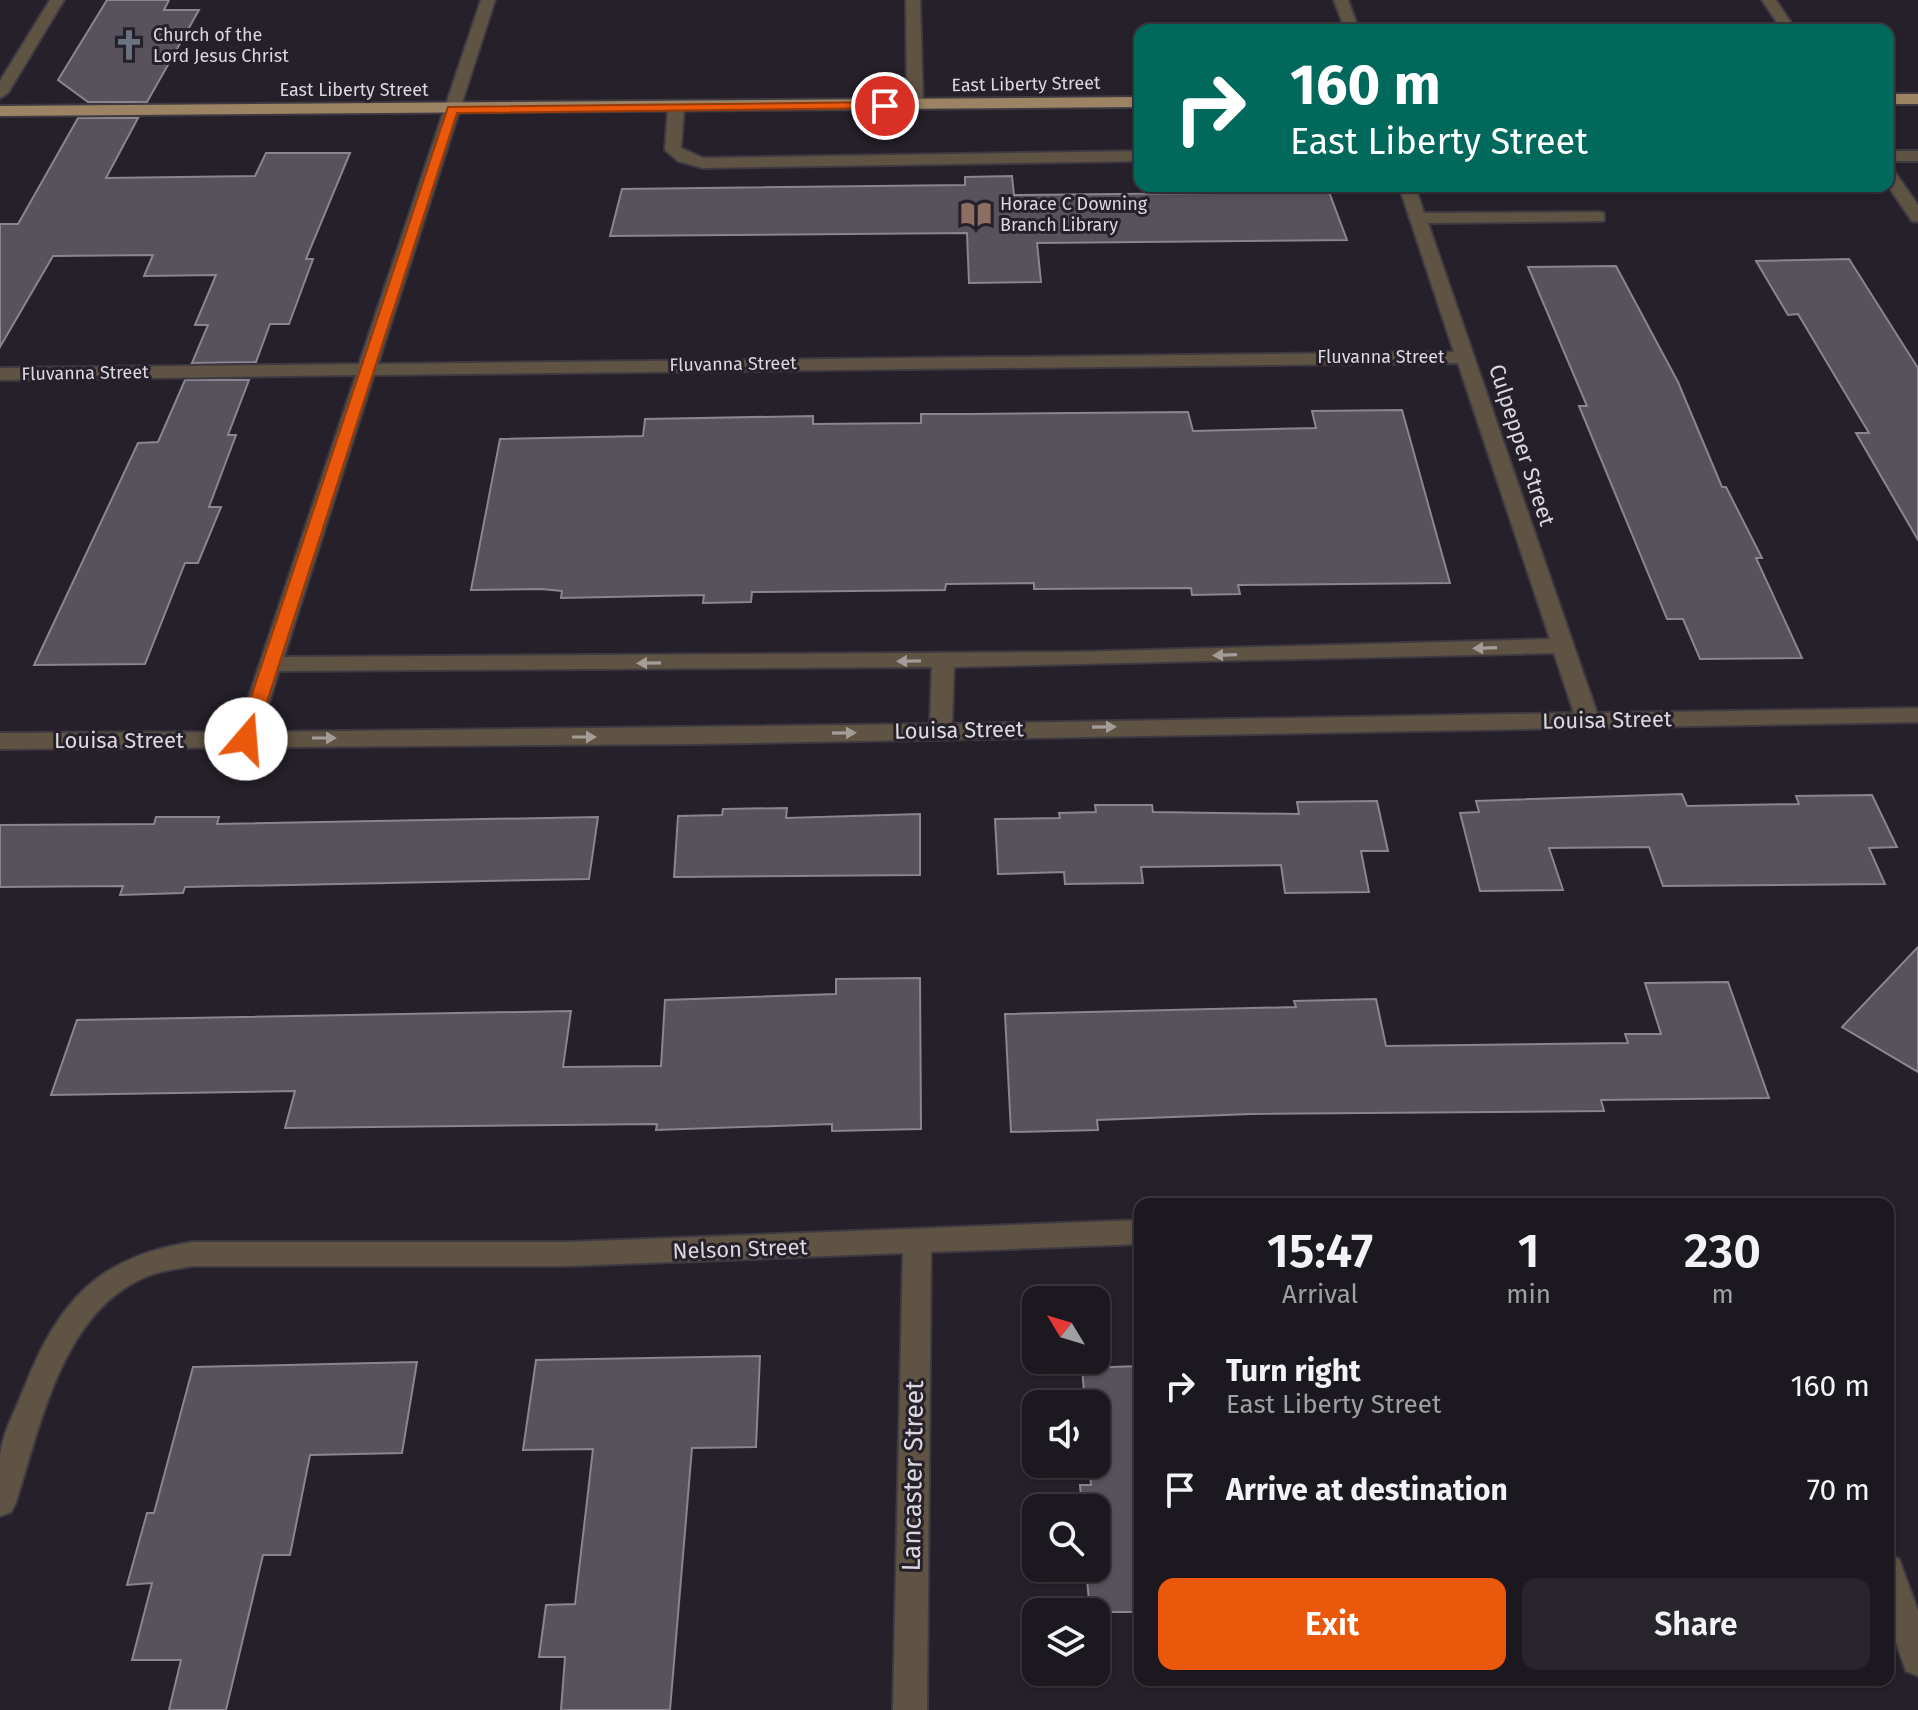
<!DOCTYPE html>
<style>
:root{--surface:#1c181f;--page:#29252c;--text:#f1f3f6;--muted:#a0a0a4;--line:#3a373d;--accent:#ea580c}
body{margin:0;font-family:"Fira Sans",sans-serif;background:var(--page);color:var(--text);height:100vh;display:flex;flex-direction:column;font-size:30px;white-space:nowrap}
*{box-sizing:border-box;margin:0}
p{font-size:26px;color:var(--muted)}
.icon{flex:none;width:44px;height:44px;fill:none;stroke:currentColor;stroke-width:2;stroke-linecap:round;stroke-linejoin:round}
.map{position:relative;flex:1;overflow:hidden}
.sheet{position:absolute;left:1134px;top:1198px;width:760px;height:488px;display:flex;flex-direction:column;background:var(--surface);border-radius:16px;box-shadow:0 2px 6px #0004,0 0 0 2px var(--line)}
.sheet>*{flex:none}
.top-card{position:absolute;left:1134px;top:24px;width:760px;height:168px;border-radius:16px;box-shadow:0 2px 6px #0004,0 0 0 2px var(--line);background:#00695c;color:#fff;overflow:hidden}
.needle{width:52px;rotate:308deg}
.buttons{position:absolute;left:1022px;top:1286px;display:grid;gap:16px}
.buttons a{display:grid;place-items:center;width:88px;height:88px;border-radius:16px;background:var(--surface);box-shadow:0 2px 6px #0004,0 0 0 2px var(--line);font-size:40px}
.pin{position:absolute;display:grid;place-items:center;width:68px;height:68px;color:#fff;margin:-34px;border:4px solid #fff;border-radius:50%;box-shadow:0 2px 8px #0007}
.me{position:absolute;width:88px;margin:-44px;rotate:18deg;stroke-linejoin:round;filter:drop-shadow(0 0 6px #0008)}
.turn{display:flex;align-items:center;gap:28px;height:168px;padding:0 24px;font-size:36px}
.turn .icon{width:104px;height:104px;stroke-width:2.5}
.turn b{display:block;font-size:56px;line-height:68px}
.eta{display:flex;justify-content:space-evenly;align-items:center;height:136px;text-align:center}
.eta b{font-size:48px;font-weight:600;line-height:56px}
.action{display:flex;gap:16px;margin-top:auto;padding:16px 24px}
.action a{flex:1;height:92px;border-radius:16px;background:var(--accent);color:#fff;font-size:32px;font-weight:600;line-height:92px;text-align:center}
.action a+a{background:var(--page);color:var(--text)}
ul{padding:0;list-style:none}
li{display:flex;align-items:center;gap:24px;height:104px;padding:0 24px}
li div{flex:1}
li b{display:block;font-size:30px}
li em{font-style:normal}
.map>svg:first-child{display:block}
</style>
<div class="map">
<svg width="1918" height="1710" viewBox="0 0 1918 1710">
<rect width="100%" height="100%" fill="#252029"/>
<g fill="#57525c" stroke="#8a8590" stroke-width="2">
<path d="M107,0h62l-5,10h35l-52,92h-59l-30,-22z"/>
<path d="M78,118h60l-32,60 149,-2 11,-23h84l-44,106h7l-24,65h-19l-14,38 -64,1 16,-38h-13l21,-50 -72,1 9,-21 -100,1 -53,91v-123h18z"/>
<path d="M1012,176l2,19 315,-3 18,48 -310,3 4,39 -72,1 -2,-50 -357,3 12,-47 343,-4v-8z"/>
<path d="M1849,259l69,109v172l-62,-107h13l-71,-119 -10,1 -32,-54z"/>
<path d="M1616,266l62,116 44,105h4l36,71h-6l46,100 -102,1 -17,-40h-16l-88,-213h8l-59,-139z"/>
<path d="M185,380h64l-21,55h8l-27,72h12l-23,56h-13l-40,101 -111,1 104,-222 20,-1z"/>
<path d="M1402,410l48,173 -212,2 2,9 -48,1 -1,-7 -157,1v-6l-88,1 -1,6 -193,2 -1,10 -48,1 1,-8 -143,3 1,-7 -21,-2 -70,1 29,-151 143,-3 2,-17 168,-3v8l108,-1v-9h49l218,-2 5,19 123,-3 -4,-17z"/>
<path d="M1682,794l5,12 112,-2 -3,-8 76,-1 25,52 -28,1 16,36 -222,2 -14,-39 -100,1 14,42 -83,1 -20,-78 19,-1 -3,-11z"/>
<path d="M1377,801l11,50h-27l8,41 -84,1 -4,-28 -140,2 2,16 -78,1 -1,-12 -66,2 -3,-55 65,-1 -1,-5 37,-1 -1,-7h57l1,7 146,2 -2,-12z"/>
<path d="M787,808l-1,10 134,-4v61l-246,2 4,-61 44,-1 1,-6z"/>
<path d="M156,817h63l-2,7 381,-7 -9,62 -404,8 -2,6 -63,2 3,-9 -123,1v-62l154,-1z"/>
<path d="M1918,947v125l-76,-45z"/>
<path d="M920,978l1,151 -89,2v-7l-176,6 1,-6 -372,4 10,-37 -244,4 26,-75 494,-9 -8,56 98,-1 4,-66 171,-6v-15z"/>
<path d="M1728,982l41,116 -168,2 3,11 -354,3 -153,6 1,10 -87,2 -6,-118 291,-7 -2,-6 82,-2 10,47 242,-3 -3,-9h36l-16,-51z"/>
<path d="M760,1356l-4,91 -64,1 -22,262h-109l4,-53h-26l7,-52 29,-1 18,-155 -70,1 13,-90z"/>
<path d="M417,1362l-15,91 -92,2 -20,100h-27l-37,155h-57l12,-50h-49l20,-77 -25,2 20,-72h7l39,-146z"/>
<path d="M1140,1366v246h-50l-4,-44h10v-60h-14l-2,-23h11l-2,-21h7v-60h-11l-3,-36z"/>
</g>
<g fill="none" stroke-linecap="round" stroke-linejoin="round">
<defs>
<g id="minor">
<path d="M50,0h14l-56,93 -8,5v-17z"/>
<path d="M481,0h14l-117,364 1076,-12 -55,-166h16l9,27 174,-1 6,1v8l-176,2 169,490 321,-5v14l-1222,22 -696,5v-16l237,-1 119,-357 -356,5v-12l359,-4zM1458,363l92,276 -476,13 -790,5 90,-282zM1554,653l20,60 -622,11 2,-57zM932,667l-2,57 -670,8 19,-61z"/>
<path d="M906,0h14l3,106 -8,5 -8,-5z"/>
<path d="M1334,0h14l11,30h-14z"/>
<path d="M1762,0h14l20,30h-14z"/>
<path d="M676,103l8,5 -3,40 22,10 437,-7v10l-437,7 -25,-7 -13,-11 3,-42z"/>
<rect x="1888" y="151" width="30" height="10"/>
<path d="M1888,169l6,2 24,34v17l-6,-1 -24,-35z"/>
<path d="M1140,1220v24l-209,8 -4,458h-34l10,-457 -336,13h-374c-18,3 -37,5 -54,14 -78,38 -99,147 -123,222l-5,10 -11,4c0,-19 0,-42 0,-61 3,-22 15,-44 23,-64 35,-89 73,-134 170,-149h374z"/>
<path d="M1888,1555l11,4 19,52v65l-12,-5 -18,-52z"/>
</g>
<g id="major">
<rect x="1888" y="94" width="30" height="10"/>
<path d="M1140,97v10l-1140,9v-10z"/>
</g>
</defs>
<use href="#minor" stroke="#3e3a42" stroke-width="4"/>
<use href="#major" stroke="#3e3a42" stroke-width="4"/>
<use href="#minor" fill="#5f5344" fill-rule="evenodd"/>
<use href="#major" fill="#9c8363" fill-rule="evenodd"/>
</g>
<defs><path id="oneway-solid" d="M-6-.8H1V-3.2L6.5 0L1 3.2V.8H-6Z" transform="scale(2)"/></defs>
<g fill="#a39d99">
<use href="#oneway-solid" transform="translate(1485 648) rotate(178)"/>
<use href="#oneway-solid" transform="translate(1225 655) rotate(178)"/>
<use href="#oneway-solid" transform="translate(909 661) rotate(179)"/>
<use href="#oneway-solid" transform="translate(649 663) rotate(179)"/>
<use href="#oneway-solid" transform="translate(1104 727) rotate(-1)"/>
<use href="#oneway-solid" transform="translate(844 733) rotate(-1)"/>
<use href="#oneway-solid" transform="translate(584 737)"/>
<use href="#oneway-solid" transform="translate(324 738)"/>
</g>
<path fill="#ea580c" stroke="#983908" stroke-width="2" d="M885,102l4,1v5l-432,5 -202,626 -3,4h-12l-3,-4 211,-632z"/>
<defs>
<symbol id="church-bare" viewBox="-9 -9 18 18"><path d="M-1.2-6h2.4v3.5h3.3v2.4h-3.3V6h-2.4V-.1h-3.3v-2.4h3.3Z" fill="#6b7280" stroke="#252029" stroke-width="2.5" paint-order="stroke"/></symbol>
<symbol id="library-bare" viewBox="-9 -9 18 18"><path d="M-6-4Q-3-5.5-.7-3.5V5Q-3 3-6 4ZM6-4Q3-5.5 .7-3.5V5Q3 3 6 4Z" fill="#8d6e63" stroke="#252029" stroke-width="2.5" paint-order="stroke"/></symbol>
</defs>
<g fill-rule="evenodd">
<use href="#church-bare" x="107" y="23" width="44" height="44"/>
<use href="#library-bare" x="954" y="192" width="44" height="44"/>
</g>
<g text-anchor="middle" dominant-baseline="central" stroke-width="6" stroke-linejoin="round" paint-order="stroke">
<g font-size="18" fill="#dbd9df" stroke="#252029" text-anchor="start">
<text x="153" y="35">Church of the<tspan x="153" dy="21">Lord Jesus Christ</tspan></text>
<text x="1000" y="204">Horace C Downing<tspan x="1000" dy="21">Branch Library</tspan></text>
</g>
<g font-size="18" fill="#dbd9df" stroke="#252029">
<text transform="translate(1026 84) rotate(-1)">East Liberty Street</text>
<text x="354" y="90">East Liberty Street</text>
<text x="1381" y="357">Fluvanna Street</text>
<text transform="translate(733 364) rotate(-1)">Fluvanna Street</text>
<text transform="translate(85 373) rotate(-1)">Fluvanna Street</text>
</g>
<g font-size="22" fill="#dbd9df" stroke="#252029">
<text transform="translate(1522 445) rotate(72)">Culpepper Street</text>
<text transform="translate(1607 720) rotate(-1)">Louisa Street</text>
<text transform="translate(959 730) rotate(-1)">Louisa Street</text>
<text x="119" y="740">Louisa Street</text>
<text transform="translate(740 1249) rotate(-2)">Nelson Street</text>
</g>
<g font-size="26" fill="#dbd9df" stroke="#252029">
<text transform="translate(913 1476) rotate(-89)">Lancaster Street</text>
</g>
</g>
</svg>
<div class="buttons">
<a><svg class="needle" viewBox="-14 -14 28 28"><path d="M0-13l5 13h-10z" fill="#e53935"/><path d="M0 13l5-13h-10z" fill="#a0a0a4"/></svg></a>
<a><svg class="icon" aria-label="sound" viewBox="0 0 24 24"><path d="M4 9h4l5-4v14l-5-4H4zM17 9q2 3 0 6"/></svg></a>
<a><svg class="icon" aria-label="search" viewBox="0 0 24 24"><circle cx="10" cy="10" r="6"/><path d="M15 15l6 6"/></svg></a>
<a><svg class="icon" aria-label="layers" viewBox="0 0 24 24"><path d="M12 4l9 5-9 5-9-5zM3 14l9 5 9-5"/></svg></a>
</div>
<div class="pin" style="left:885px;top:106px;background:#d93025"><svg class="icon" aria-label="arrive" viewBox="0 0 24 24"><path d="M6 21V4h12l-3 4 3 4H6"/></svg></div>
<svg class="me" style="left:246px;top:739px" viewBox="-20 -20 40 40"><circle r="19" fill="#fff"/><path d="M0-13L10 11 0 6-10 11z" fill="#ea580c"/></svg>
<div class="top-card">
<div class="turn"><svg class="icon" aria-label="right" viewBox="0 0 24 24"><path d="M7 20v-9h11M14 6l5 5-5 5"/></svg><div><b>160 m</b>East Liberty Street</div></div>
</div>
<section class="sheet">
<div class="eta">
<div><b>15:47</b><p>Arrival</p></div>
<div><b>1</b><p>min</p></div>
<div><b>230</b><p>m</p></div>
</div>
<ul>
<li><svg class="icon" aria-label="right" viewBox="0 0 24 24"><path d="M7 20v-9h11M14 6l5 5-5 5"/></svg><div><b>Turn right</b><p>East Liberty Street</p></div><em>160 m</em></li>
<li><svg class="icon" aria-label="arrive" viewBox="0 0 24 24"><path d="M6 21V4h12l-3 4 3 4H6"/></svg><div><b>Arrive at destination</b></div><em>70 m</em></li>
</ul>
<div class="action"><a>Exit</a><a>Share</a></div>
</section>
</div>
